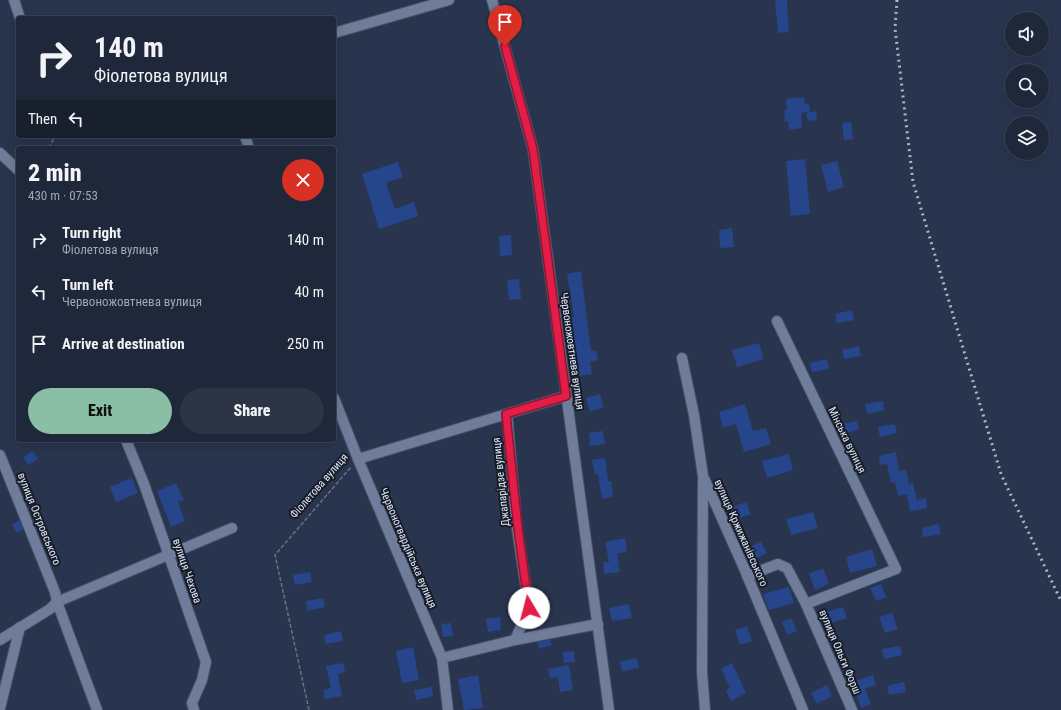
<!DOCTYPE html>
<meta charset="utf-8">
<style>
:root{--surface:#1f283a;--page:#2c3445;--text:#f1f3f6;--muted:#a1a6af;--line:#3c4454;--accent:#8abfa5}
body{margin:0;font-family:"Roboto Condensed",sans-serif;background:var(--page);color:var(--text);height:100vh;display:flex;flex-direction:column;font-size:15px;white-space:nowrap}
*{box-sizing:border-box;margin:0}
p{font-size:13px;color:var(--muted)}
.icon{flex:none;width:22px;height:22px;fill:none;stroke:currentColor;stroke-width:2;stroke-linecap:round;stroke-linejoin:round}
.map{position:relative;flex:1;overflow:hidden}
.sheet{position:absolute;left:16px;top:146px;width:320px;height:296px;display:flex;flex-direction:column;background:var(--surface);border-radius:4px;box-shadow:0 4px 16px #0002,0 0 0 1px var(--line)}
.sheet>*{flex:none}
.banner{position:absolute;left:16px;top:16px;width:320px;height:122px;border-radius:4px;box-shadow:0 4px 16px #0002,0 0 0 1px var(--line);background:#1f283a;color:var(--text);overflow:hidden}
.tools{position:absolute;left:1005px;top:12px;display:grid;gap:8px}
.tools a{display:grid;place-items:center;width:44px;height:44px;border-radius:50%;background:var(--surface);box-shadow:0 4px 16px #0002,0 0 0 1px var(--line);font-size:20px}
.pin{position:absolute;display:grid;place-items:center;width:34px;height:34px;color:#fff;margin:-41px -17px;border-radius:50% 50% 50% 0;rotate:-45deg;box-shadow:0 0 4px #0007}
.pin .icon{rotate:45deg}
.me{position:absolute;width:44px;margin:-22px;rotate:352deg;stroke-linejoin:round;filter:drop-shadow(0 0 3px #0008)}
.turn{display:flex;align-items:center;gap:14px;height:84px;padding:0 12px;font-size:18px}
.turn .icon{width:52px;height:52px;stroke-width:2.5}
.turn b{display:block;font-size:28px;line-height:34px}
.then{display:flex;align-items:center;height:38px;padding:0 12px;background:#0003;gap:8px;font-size:15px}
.round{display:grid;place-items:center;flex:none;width:42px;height:42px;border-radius:21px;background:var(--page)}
.summary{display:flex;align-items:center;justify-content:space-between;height:68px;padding:0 12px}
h1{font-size:24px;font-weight:800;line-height:30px}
.primary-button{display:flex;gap:8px;margin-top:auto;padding:8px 12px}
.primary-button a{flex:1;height:46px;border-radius:24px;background:var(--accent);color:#111;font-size:16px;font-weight:800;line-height:46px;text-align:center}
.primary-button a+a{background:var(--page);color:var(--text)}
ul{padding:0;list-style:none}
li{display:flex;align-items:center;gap:12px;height:52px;padding:0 12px}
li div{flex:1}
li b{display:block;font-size:15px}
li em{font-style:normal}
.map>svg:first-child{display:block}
</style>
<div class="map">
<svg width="1061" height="710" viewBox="0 0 1061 710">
<rect width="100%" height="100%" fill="#29354e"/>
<g fill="#27458a">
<path d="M775,0h12l2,32 -11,1z"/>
<path d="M804,97l1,7h4l1,8 -9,1 1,15 -13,2 -1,-9 -3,1 -1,-11 3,-1 -1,-11z"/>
<path d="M816,111l1,9 -9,1 -2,-8z"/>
<path d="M851,122l2,17 -9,1 -2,-17z"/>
<path d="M805,159l5,55 -19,2 -5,-55z"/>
<path d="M837,161l7,26 -16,5 -7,-27z"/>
<path d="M398,162l5,15 -17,6 9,26 19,-7 4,14 -39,13 -17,-55z"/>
<path d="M732,228l2,19 -14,1 -1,-18z"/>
<path d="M511,235l1,20 -12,1 -1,-20z"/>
<path d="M581,271l10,80 5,-1 2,10 -8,2 2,12 -13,2 -9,-59h4l-7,-43z"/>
<path d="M519,279l2,20 -12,1 -2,-20z"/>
<path d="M852,310l2,10 -17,3 -2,-9z"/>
<path d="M759,343l5,16 -27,8 -5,-17z"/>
<path d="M859,346l2,10 -17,3 -2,-9z"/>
<path d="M827,359l2,10 -17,3 -2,-9z"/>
<path d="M600,394l4,13 -14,5 -4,-14z"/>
<path d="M883,401l1,9 -17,4 -2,-10z"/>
<path d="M745,404l8,27 13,-3 5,16 -27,8 -8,-28 -13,4 -4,-16z"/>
<path d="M857,421l2,9 -17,4 -2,-10z"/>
<path d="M895,424l2,9 -17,4 -2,-10z"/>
<path d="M603,431l2,13 -15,2 -1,-13z"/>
<path d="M33,451l5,8 -10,6 -5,-8z"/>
<path d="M896,452l3,19 7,-1 3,14 4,-1 4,17 9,-2 1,10 -17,3 -3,-17 -9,2 -3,-14 -4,1 -4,-19 -7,1 -1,-9z"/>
<path d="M789,454l4,16 -26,8 -5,-17z"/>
<path d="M605,458l3,23h3l2,16 -11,2 -4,-25 -3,1 -3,-15z"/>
<path d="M132,478l6,15 -22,9 -6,-15z"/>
<path d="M176,483l8,17 -6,2 7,19 -14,6 -14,-36z"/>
<path d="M746,502l5,12 -16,6 -5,-12z"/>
<path d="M813,512l5,16 -27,7 -5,-16z"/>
<path d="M19,520l4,9 -6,4 -5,-8z"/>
<path d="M939,524l2,10 -18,3 -1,-9z"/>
<path d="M625,538l2,14 -10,1 3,19 -16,2 -1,-12h6l-4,-20z"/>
<path d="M761,542l6,11 -14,7 -6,-12z"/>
<path d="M872,549l5,17 -27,7 -4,-16z"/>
<path d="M823,568l6,16 -14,6 -6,-16z"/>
<path d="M310,572l2,10 -17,3 -2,-10z"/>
<path d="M881,584l5,13 -10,4 -6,-13z"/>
<path d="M789,587l5,16 -25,7 -6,-16z"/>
<path d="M323,598l2,9 -18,4 -1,-10z"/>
<path d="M629,604l3,14 -20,3 -3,-13z"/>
<path d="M843,607l4,11 -18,6 -3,-12z"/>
<path d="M892,613l6,16 -13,4 -6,-16z"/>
<path d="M500,617l1,13 -13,2 -2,-13z"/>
<path d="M791,618l6,13 -10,4 -5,-13z"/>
<path d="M451,623l2,13 -10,1 -2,-13z"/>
<path d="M747,626l5,15 -12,4 -5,-15z"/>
<path d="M341,631l2,10 -17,3 -2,-9z"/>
<path d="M550,640l2,5 -13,4 -2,-7z"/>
<path d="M900,646l2,9 -18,4 -2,-10z"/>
<path d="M413,647l6,33 -17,3 -6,-32z"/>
<path d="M574,651l1,11 -11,1 -1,-11z"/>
<path d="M637,658l2,10 -17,3 -2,-9z"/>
<path d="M343,663l2,9 -7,2 4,22 -17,3 -2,-9 8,-2 -5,-22z"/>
<path d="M732,663l14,30 -15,8 -5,-11 4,-2 -9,-19z"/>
<path d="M569,665l4,25 -13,2 -2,-15 -8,1 -2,-9z"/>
<path d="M478,675l5,33 -19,2 -6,-31z"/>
<path d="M873,675l3,10 -11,4 6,15 -10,4 -9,-26z"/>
<path d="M904,682l2,10 -17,3 -2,-9z"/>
<path d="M827,685l5,11 -15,8 -6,-11z"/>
<path d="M432,687l1,9 -17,4 -2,-10z"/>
</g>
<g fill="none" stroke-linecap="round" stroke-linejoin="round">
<defs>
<g id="minor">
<path d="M14,0l6,18"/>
<path d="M492,0l41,149 76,561"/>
<path d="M334,33l115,-33"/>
<path d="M245,136l4,12"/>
<path d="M0,153l18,17"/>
<path d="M777,321l119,248 -90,35"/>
<path d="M682,358l12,57 9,61 41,92 59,142"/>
<path d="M334,398l24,61 84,199 6,52"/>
<path d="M507,414l10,114 12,80 -14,32"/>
<path d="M126,440l18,44 62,178 -4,18 -10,23 2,7"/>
<path d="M0,455l55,137 2,10 -7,7 -50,31"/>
<path d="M358,459l208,-63"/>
<path d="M703,480l-1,192 3,38"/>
<path d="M747,576l31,-12 9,4 19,36 46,106"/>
<path d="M442,658l73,-18 83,-16"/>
<path d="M0,708l20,-81"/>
<path d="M97,710l-40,-108 175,-74"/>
</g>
</defs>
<use href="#minor" stroke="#465166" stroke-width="12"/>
<g stroke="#677188" stroke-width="1.5" stroke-dasharray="4 2" stroke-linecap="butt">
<path d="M49,148l6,-12"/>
<path d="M309,710l-34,-155 76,-88"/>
</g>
<use href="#minor" stroke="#6f7d9a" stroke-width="10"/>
<path stroke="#acb5c8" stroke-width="3" stroke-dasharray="2 4" stroke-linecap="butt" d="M897,0l-2,28 18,154 88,292 60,127"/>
</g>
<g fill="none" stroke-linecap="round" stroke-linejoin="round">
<defs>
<path id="route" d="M505,46l28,103 33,247 -60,18 12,114 11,80"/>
</defs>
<use href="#route" stroke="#92132f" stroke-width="10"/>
<use href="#route" stroke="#e11d48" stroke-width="7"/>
</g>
<g text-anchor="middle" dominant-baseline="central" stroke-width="4" stroke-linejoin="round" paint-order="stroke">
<g font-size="11" fill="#dee6f7" stroke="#171d28">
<text transform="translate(572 351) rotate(82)">Червоножовтнева вулиця</text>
<text transform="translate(847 440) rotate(64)">Мінська вулиця</text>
<text transform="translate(501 482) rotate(-96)">Джапарідзе вулиця</text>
<text transform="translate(319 486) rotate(-49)">Фіолетова вулиця</text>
<text transform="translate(39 519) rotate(68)">вулиця Островського</text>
<text transform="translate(741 533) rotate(66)">вулиця Кржижанівського</text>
<text transform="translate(408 548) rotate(67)">Червоногвардійська вулиця</text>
<text transform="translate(187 571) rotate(71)">вулиця Чехова</text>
<text transform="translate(840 652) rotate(67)">вулиця Ольги Форш</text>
</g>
</g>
</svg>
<div class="tools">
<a><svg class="icon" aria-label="sound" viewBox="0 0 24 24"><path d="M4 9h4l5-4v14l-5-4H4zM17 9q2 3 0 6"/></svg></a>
<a><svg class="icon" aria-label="search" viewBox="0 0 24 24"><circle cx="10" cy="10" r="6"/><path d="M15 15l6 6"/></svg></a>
<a><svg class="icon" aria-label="layers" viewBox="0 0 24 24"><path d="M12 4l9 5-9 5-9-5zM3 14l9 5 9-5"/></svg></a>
</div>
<div class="pin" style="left:505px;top:46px;background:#d93025"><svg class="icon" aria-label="arrive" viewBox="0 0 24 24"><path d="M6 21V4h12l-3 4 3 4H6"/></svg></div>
<svg class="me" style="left:529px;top:608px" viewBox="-20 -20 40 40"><circle r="19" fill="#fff"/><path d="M0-13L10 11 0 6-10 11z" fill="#e11d48"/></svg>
<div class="banner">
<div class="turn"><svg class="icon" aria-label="right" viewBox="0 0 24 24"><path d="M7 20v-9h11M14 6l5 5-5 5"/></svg><div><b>140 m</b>Фіолетова вулиця</div></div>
<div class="then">Then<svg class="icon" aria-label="left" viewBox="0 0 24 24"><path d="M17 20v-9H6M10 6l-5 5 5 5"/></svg></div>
</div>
<section class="sheet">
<div class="summary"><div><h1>2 min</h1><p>430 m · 07:53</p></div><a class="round" style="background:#d93025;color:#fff"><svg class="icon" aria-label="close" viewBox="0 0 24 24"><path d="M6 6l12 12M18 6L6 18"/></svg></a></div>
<ul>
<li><svg class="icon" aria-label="right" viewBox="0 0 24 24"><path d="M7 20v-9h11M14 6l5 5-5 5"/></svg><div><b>Turn right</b><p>Фіолетова вулиця</p></div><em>140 m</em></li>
<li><svg class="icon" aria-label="left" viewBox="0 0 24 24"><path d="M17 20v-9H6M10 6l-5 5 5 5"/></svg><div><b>Turn left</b><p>Червоножовтнева вулиця</p></div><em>40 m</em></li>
<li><svg class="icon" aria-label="arrive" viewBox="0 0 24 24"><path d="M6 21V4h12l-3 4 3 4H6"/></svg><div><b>Arrive at destination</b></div><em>250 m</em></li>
</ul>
<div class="primary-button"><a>Exit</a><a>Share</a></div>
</section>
</div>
